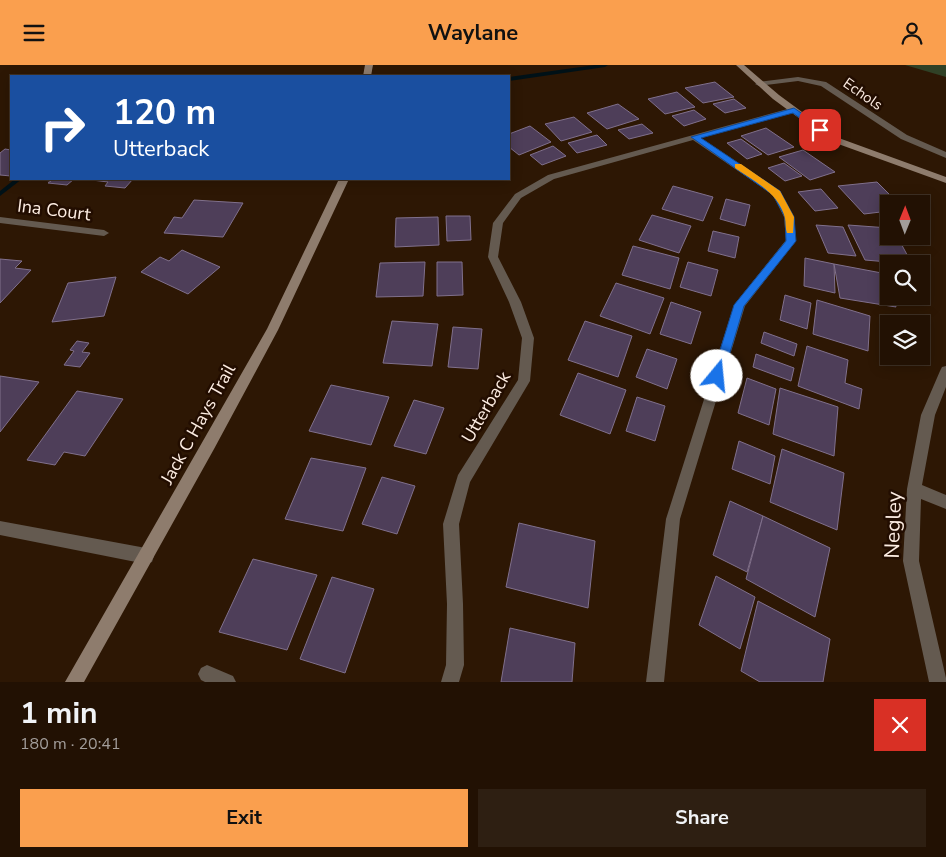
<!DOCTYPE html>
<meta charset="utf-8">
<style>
:root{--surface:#221103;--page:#2e1f12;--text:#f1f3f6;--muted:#a29d9a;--line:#3f3125;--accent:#fa9f4e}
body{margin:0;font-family:"Nunito Sans",sans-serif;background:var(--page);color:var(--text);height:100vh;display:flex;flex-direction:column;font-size:19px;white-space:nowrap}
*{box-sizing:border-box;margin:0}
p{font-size:16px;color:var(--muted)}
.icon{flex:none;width:28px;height:28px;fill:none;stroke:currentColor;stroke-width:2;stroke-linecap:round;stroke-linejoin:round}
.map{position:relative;height:617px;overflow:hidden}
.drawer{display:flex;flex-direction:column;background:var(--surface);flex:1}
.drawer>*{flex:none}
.guide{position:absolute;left:10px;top:10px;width:500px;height:105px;border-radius:0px;box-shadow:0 2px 12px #0003,0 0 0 1px var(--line);background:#1a4fa0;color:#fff;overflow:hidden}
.needle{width:32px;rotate:1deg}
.tools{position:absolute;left:880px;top:130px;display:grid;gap:10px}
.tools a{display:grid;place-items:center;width:50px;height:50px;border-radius:0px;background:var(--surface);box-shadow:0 2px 12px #0003,0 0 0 1px var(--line);font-size:25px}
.pin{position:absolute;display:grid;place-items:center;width:42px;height:42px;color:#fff;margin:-21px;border-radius:10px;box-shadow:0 2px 8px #0006}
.me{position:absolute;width:55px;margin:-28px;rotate:17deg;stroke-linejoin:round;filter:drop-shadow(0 0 4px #0008)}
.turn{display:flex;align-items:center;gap:18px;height:105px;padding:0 20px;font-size:22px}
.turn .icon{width:65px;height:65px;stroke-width:2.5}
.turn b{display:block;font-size:35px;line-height:42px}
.round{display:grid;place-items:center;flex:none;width:52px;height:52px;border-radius:0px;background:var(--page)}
.overview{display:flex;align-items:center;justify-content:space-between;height:85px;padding:0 20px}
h1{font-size:30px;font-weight:700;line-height:38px}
.cta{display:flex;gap:10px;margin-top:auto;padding:10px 20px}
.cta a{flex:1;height:58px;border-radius:0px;background:var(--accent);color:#111;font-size:20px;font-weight:700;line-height:58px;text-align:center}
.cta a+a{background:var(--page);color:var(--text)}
header{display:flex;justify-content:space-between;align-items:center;height:65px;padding:0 20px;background:var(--accent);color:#111;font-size:22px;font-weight:700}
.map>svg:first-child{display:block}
</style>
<header><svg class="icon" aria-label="menu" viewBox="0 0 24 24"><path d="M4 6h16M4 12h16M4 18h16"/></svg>Waylane<svg class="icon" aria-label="person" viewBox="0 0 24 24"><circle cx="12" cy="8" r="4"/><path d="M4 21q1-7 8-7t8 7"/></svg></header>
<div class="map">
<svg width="946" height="617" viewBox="0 0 946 617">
<rect width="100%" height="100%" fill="#2d1704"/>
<path fill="#304126" d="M905,0h41v12z"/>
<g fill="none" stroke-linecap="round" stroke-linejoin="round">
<g fill="#001117" fill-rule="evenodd">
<path d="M595,0h13l-3,2 -96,14v-4z"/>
<path d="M15,114h7l-22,17v-5z"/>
</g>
</g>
<g fill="#4e3e59" stroke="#80708c">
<path d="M715,17l19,15 -31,6 -18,-15z"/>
<path d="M677,27l18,15 -30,7 -17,-15z"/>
<path d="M734,34l12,9 -21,5 -12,-9z"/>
<path d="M618,39l21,15 -32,10 -20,-16z"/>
<path d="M694,45l12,9 -22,7 -12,-10z"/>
<path d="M574,52l18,15 -31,9 -16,-17z"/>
<path d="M642,59l11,9 -24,6 -11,-9z"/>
<path d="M530,61l21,16 -32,13 -10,-8v-13z"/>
<path d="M766,63l28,19 -26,8 -27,-19z"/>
<path d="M597,70l10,10 -30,8 -9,-10z"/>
<path d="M741,74l21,15 -15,5 -20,-16z"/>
<path d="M553,81l13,10 -24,9 -12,-10z"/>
<path d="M5,84l6,1v26l-11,-1v-22z"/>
<path d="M803,85l32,22 -25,8 -31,-23z"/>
<path d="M784,98l18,13 -17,5 -17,-13z"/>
<path d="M34,114h40l-7,6 -19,-2 3,-2z"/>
<path d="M94,114h39l-8,9 -20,-2 3,-4 -16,-2z"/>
<path d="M877,117l22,22h-10v7l-25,3 -26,-28z"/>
<path d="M673,121l40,11 -10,24 -41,-12z"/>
<path d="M821,124l17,19 -23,3 -17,-19z"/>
<path d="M726,134l24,6 -5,21 -25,-7z"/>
<path d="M194,135l49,3 -20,34 -59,-4 10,-16 8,1z"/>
<path d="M652,150l39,11 -12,27 -40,-13z"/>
<path d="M446,151h24l1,24 -24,1z"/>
<path d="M438,152l1,28 -44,2 1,-29z"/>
<path d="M816,160l27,2 13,29 -28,-3z"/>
<path d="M848,160l41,3v8h8l15,28 -47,-4z"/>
<path d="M713,166l26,6 -4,21 -27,-7z"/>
<path d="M633,181l46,12 -9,31 -48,-14z"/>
<path d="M182,185l38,17 -32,27 -47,-22 19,-15 9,4z"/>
<path d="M805,193l29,6 1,29 -31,-7z"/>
<path d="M0,194l22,2 -7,7 16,2 -31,33z"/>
<path d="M425,197l-2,34 -47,1 4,-34z"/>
<path d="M437,197h25l1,33 -26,1z"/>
<path d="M688,197l30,8 -7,26 -31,-9z"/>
<path d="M834,199l53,10 2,22h4l3,11 -56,-9z"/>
<path d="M116,212l-12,39 -52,6 16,-39z"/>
<path d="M616,218l48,15 -14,36 -50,-18z"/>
<path d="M785,230l26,8 -4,26 -27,-9z"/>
<path d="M817,235l53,16 -2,35 -55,-17z"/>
<path d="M671,237l30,10 -10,32 -31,-10z"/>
<path d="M392,256l46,3 -6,42 -49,-3z"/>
<path d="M585,256l47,15 -14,41 -50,-17z"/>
<path d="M453,262l29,2 -4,40 -30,-2z"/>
<path d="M764,267l33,12 -3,12 -33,-13z"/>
<path d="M77,276l12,2 -7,9 8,1 -10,14 -16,-2 10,-14 -4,-1z"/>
<path d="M807,281l41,14 -3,23 17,6 -3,20 -61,-23z"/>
<path d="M647,284l30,10 -10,30 -31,-12z"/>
<path d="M756,289l38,14 -3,13 -38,-14z"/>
<path d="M578,308l48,17 -16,44 -50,-19z"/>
<path d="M0,311l39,6 -39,50z"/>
<path d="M747,313l29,11 -7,36 -31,-12z"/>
<path d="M331,320l58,12 -18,48 -62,-14z"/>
<path d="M780,323l58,19 -4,49 -61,-22z"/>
<path d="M77,326l46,8 -38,57 -21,-4 -9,13 -28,-5z"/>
<path d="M637,332l28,9 -10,35 -29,-10z"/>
<path d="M414,335l30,8 -18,46 -32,-8z"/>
<path d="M739,376l36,15 -5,28 -38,-15z"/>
<path d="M782,384l62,24 -7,57 -67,-28z"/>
<path d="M311,393l55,10 -23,63 -58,-12z"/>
<path d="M382,412l33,9 -18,48 -35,-10z"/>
<path d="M730,436l33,15 -16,56 -34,-17z"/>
<path d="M763,451l67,32 -15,69 -69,-38z"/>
<path d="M519,458l76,18 -7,67 -82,-21z"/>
<path d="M253,494l64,16 -30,75 -68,-18z"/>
<path d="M716,511l39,21 -15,52 -41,-24z"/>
<path d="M332,512l42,12 -29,84 -45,-14z"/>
<path d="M758,536l72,38 -7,43h-63l-19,-11z"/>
<path d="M510,563l65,15 -3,39h-71z"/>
</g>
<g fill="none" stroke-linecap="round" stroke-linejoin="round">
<path fill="#645a50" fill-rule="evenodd" d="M207,600l26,11 3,6h-31l-4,-2 -3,-6 3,-6z"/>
<g fill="#645a50" fill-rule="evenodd">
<path d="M798,12l28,5 81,53 39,17v6l-45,-19 -80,-53 -23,-5 -39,5 -4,-2 4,-2z"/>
<path d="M791,43l7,2 -97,28 79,53 14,26 2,24 -51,65 -65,213 -16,163h-18l20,-163 68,-214 52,-65 -2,-23 -11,-22 -80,-55 -139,39 -33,19 -18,25 -5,34 23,45 13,36 -4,43 -60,101 -11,42 4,80 1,61 -5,17h-18l5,-17 1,-61 -4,-80 15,-49 60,-95 4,-42 -13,-36 -21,-45 5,-34 22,-29 33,-19z"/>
<path d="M0,152l104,13 5,3 -5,3 -104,-13z"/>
<path d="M946,301v21l-11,28 -13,70 24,10v14l-25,-10 -2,62 27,117v4h-17l-26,-121 4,-72 14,-74 19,-44 2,-4z"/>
<path d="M0,456l146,27 6,2 2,6 -2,6 -6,2 -146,-29z"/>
</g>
<g fill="#8e7c6d" fill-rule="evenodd">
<path d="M365,0h8l-2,11h-8z"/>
<path d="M736,0h8l35,30 57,42 110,40v6l-116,-42 -57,-42z"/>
<path d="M339,114h10l-71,151 -64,119 -130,233h-19l202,-353z"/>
</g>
</g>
<path fill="#1a73e8" stroke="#114b97" d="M794,43l29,20v3h-6l-24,-18 -92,25 79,53 14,26 2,24 -52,65 -21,70 -2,3h-8l-1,-3 22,-71 52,-64 -1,-24 -12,-22 -82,-58z"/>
<path fill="#f59e0b" d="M735,99h6l39,27 14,26 -1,16h-6c-2,-5 -1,-10 -2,-15 -6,-25 -31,-37 -50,-50z"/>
<g text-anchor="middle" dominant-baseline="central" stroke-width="5" stroke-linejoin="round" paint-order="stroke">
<g font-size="15" fill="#fdede2" stroke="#220d00">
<text transform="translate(863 29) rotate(35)">Echols</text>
</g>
<g font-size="18" fill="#fdede2" stroke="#220d00">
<text transform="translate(54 145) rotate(7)">Ina Court</text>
<text transform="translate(486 342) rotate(-60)">Utterback</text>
<text transform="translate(198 359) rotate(-61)">Jack C Hays Trail</text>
</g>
<g font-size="21" fill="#fdede2" stroke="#220d00">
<text transform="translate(893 460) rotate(-88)">Negley</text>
</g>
</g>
</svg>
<div class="tools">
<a><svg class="needle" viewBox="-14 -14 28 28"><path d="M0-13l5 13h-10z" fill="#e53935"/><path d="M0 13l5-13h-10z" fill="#a29d9a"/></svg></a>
<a><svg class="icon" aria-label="search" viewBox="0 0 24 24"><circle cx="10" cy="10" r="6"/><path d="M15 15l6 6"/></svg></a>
<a><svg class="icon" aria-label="layers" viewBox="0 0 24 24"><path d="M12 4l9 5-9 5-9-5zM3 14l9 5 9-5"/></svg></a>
</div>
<div class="pin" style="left:820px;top:65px;background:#d93025"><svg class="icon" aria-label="arrive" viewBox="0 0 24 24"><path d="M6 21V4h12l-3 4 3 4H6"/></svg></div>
<svg class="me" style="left:717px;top:311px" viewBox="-20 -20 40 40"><circle r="19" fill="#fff"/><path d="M0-13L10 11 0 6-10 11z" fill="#1a73e8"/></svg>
<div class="guide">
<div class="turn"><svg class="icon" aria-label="right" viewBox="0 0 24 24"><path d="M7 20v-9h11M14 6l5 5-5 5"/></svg><div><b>120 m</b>Utterback</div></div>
</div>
</div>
<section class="drawer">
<div class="overview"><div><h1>1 min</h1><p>180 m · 20:41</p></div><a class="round" style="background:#d93025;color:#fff"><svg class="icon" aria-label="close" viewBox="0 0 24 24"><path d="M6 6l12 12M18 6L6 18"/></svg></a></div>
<div class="cta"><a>Exit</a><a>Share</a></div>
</section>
